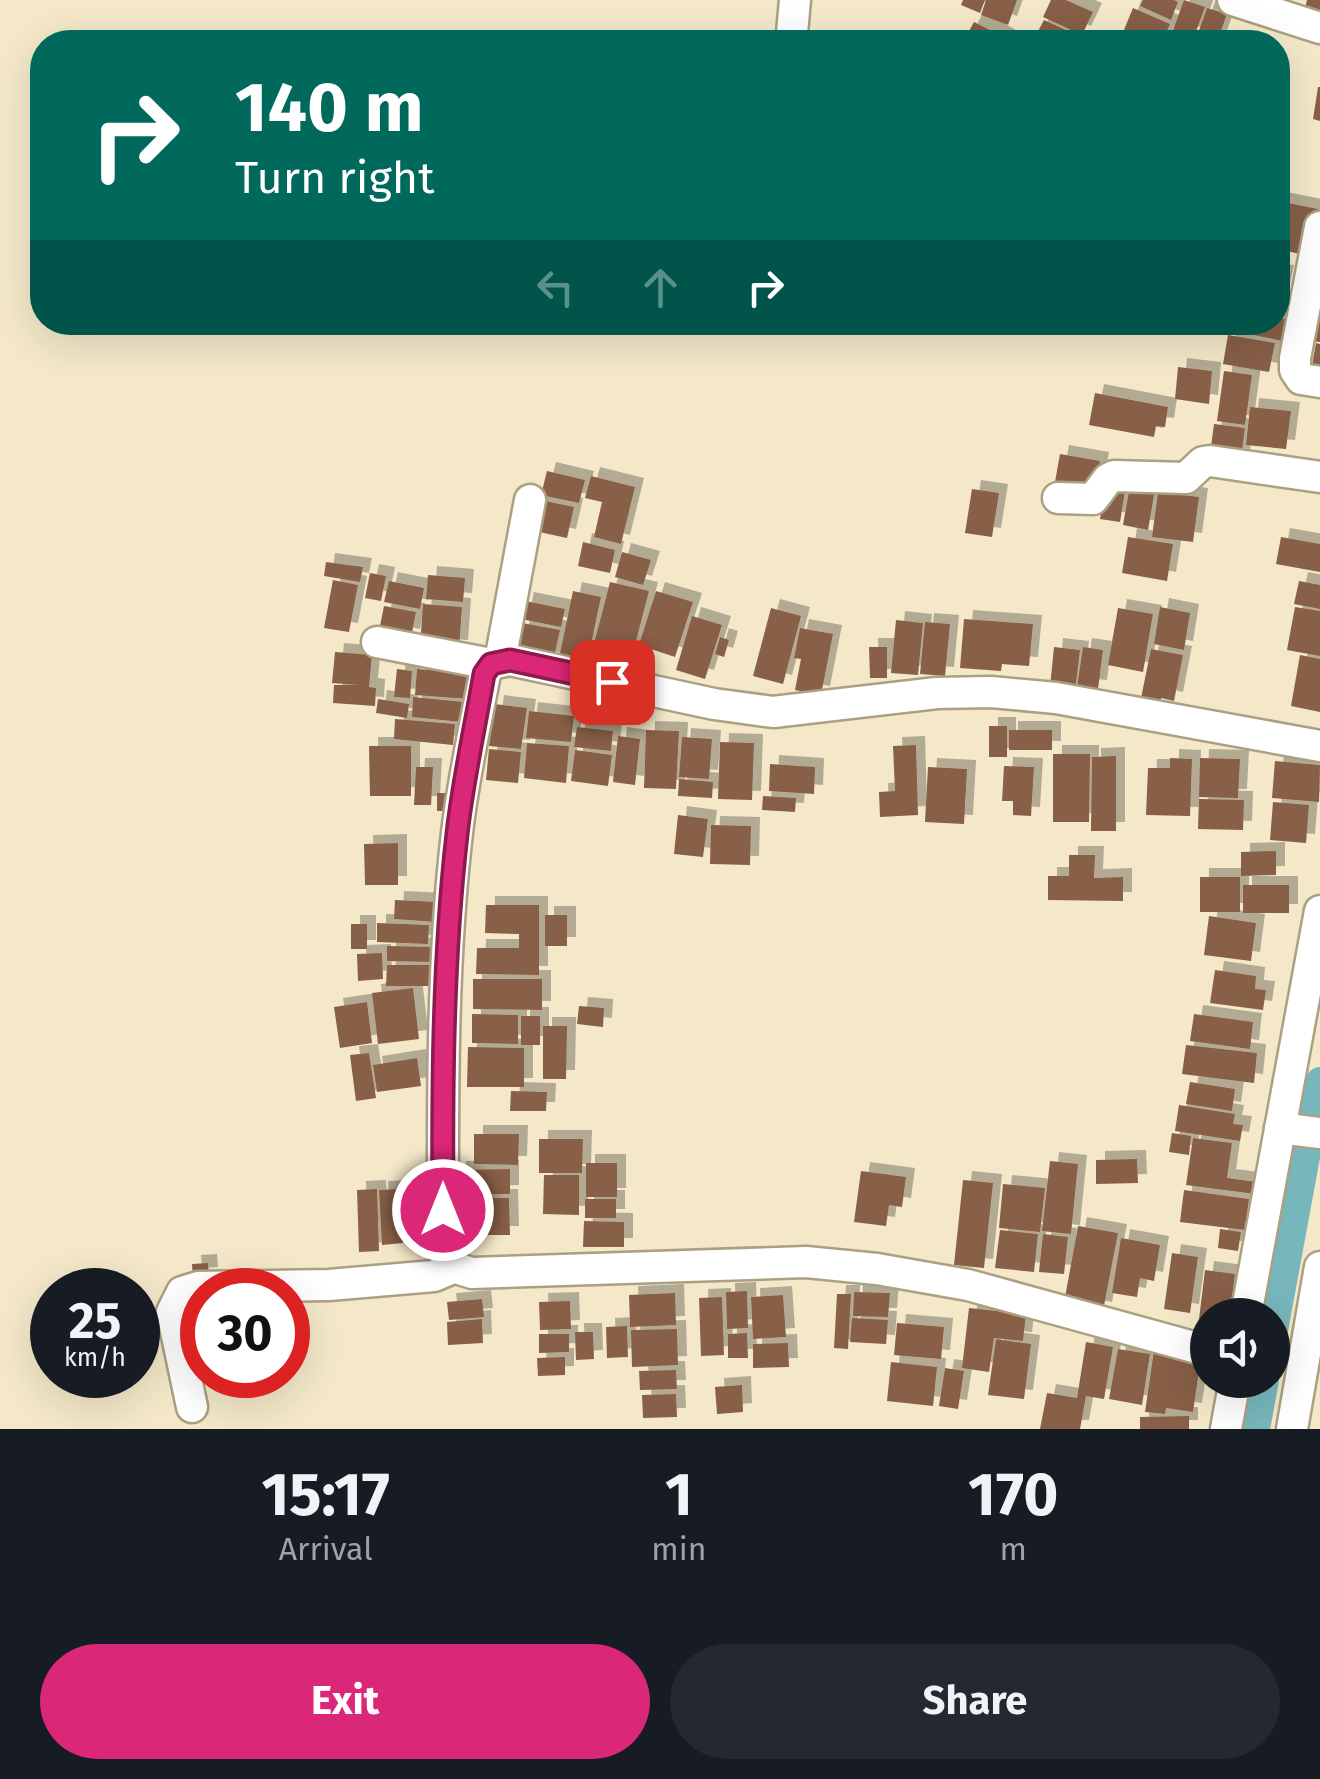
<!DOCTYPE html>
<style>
:root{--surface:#171b24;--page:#242831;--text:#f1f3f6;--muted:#9ea1a6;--accent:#db2777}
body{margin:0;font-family:"Fira Sans",sans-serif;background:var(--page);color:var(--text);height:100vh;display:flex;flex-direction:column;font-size:38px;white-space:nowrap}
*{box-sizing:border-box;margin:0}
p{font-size:32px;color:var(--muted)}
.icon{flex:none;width:55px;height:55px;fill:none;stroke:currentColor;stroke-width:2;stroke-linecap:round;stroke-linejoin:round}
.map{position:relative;height:1429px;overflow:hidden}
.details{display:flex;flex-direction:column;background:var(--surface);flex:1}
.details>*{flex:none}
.top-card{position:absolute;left:30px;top:30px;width:1260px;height:305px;border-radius:40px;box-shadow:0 10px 40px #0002;background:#00695c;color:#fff;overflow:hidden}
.tools{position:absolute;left:1190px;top:1298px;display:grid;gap:20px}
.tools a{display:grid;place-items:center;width:100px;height:100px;border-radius:50%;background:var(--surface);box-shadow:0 10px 40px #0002;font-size:50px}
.speed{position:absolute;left:30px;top:1268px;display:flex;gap:20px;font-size:50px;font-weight:700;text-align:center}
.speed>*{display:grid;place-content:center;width:130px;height:130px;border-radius:50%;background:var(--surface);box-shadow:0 10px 40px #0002;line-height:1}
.speed small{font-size:25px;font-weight:400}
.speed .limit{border:15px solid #d22;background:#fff;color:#111}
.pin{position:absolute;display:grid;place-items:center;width:85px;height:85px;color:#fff;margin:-42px;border-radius:20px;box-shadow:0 5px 15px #0006}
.me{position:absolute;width:110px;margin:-55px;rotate:0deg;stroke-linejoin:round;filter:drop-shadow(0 0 8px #0008)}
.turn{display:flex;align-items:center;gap:35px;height:210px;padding:0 40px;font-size:45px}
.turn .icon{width:130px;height:130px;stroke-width:2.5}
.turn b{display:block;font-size:70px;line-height:85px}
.lanes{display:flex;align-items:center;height:95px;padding:0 40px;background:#0003;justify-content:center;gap:50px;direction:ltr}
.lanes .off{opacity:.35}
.eta{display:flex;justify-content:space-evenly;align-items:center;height:170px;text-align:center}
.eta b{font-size:60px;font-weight:700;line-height:70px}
.cta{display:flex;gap:20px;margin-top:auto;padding:20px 40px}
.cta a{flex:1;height:115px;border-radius:60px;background:var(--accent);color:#fff;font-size:40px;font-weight:700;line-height:115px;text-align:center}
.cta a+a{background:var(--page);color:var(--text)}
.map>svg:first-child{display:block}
</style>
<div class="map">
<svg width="1320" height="1429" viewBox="0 0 1320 1429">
<defs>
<filter id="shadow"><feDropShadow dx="9" dy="-9" stdDeviation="0" flood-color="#0004"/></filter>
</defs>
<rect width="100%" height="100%" fill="#f4e8c9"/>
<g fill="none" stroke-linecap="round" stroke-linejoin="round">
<g stroke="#77b7bb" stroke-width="28">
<path d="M1272,1341l48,-260"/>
<path d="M1256,1429l9,-49"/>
</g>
</g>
<g fill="#885f47" filter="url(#shadow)">
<path d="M963,0h22l-5,13 -19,-8z"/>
<path d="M986,0h31l-9,25 -27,-10z"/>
<path d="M1051,0h15l27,12 -11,23 -39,-18z"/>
<path d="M1143,0h31l4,2 -7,18 -31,-14z"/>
<path d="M1184,0l21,7 -11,30 -21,-7z"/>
<path d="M1307,0h13v25l-18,-4z"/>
<path d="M1133,8l37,16 -8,18h-43z"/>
<path d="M1207,8l20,6 -10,28 -21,-3z"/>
<path d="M1044,20l33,15 -4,7h-22l-15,-7z"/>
<path d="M974,22l32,16 -2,4h-41z"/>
<path d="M1318,87h2v34l-7,-2z"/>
<path d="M1278,201l40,8 -14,46 -26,-6z"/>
<path d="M1278,273l7,1 -6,28h-1z"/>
<path d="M1278,318l9,1 -4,22 -50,-10 2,-9h43z"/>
<path d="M1312,319l8,1v22l-11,-1z"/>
<path d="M1228,335l47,8 -6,29 -46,-8z"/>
<path d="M1316,343l4,1v29l-9,-2z"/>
<path d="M1178,367l34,4 -3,33 -34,-5z"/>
<path d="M1224,371l28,4 -7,50 -28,-4z"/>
<path d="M1095,393l73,14 -3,20 -9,-1 -2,11 -65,-12z"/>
<path d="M1250,407l41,4 -5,38 -40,-4z"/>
<path d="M1214,424l31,4 -4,30 -31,-4z"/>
<path d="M1060,454l40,7 -5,28 -40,-7z"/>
<path d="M547,471l38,9 -6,23 -38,-8z"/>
<path d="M591,476l44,11 -14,57 -27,-7 8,-35 -17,-4z"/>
<path d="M1131,480l25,4 -8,46 -25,-5z"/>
<path d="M1106,488l19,3 -5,31 -20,-3z"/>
<path d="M972,489l27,4 -7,44 -27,-4z"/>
<path d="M1158,492l41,5 -6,45 -41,-5z"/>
<path d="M536,499l38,8 -7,31 -37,-8z"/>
<path d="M1128,537l45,7 -6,37 -45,-8z"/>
<path d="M1281,537l39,7v28l-44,-8z"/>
<path d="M583,542l32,8 -5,23 -32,-7z"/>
<path d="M622,552l29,8 -8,25 -28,-8z"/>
<path d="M326,562l37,5 -3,15 -36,-6z"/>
<path d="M370,573l16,3 -5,25 -16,-3z"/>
<path d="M428,575l37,3 -2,24 -37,-3z"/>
<path d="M333,580l25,5 -9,47 -25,-4z"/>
<path d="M389,581l35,7 -4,21 -36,-7z"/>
<path d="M1299,581l21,4v24l-26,-5z"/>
<path d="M610,582l39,9 -20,77 -39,-9z"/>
<path d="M573,591l28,6 -15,71 -28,-5z"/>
<path d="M656,591l37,11 -18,55 -36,-12z"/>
<path d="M525,601l40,8 -4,18 -40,-8z"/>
<path d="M423,604l39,3 -3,42 -39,-3z"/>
<path d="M384,606l32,6 -5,26 -32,-7z"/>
<path d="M1160,607l30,6 -6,37 -30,-6z"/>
<path d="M1295,607l25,4v45l-33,-6z"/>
<path d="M771,608l30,8 -18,68 -30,-8z"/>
<path d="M1118,608l35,6 -10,58 -35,-7z"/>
<path d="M692,616l30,9 -17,54 -29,-9z"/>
<path d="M964,619l69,5 -4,42 -27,-2 -1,7 -41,-3z"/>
<path d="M896,620l27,3 -5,52 -27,-2z"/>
<path d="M925,622l25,2 -5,52 -25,-2z"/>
<path d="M522,623l38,7 -7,32 -37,-7z"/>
<path d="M800,628l33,6 -12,61 -26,-5 6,-31 -7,-1z"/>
<path d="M720,637l9,3 -5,17 -9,-3z"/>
<path d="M869,647h18v31h-17z"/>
<path d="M1054,647l26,3 -6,50 -25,-3z"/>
<path d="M1083,647l20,3 -5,39 -21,-2z"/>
<path d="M1151,649l32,6 -9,46 -13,-3 -2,9 -19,-4z"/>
<path d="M335,652l37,3 -3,32 7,1 -1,18 -42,-3 1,-18h24l-26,-2z"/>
<path d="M1300,655l20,4v53l-29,-6z"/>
<path d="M397,669l15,2 -2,27 -16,-1z"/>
<path d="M417,669l54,4 -2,26 -54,-4z"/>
<path d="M413,697l51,5 -2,20 -50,-5z"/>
<path d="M378,699l31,5 -2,14 -31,-5z"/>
<path d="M495,704l32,4 -6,41 -32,-3z"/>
<path d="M529,711l45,5 -3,26 -45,-4z"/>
<path d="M395,719l60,5 -2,21 -59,-6z"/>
<rect x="989" y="726" width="18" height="31"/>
<path d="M577,727l36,4 -2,20 -37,-4z"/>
<path d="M646,730l33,1 -3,58 -32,-1z"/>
<rect x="1009" y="730" width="43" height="20"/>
<path d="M618,736l22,3 -5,46 -22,-3z"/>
<path d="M682,737l30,2 -3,40 -30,-2z"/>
<path d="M720,742l34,1 -2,57 -34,-1z"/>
<path d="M527,743l42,3 -3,37 -42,-5z"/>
<path d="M916,745l2,70 -38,2 -1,-25 16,-1 -2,-45z"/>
<path d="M369,746h42v50h-41z"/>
<path d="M489,749l32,3 -3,31 -32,-3z"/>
<path d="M575,750l37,5 -4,31 -37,-5z"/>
<path d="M1053,754h37l-1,68h-36z"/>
<path d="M1116,756v75h-25l1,-74z"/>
<path d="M1170,758l22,1 -2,57 -44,-1 2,-47h22z"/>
<path d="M1200,758l40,1 -2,39 -39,-1z"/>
<path d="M1275,761l45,4 -1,37 -47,-4z"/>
<path d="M770,764l45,3 -1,27 -45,-3z"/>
<path d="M1004,766l30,1 -3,49 -18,-1v-14h-11z"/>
<path d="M416,767h17l-2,38h-17z"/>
<path d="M928,767l39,2 -3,55 -39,-2z"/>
<path d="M679,779l34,3 -1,16 -34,-2z"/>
<path d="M437,793h23l-1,18h-22z"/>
<path d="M763,796l33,2 -1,14 -33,-2z"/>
<path d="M1199,799l45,1 -1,30 -45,-1z"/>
<path d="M1273,802l36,3 -3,38 -36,-3z"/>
<path d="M678,815l30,4 -5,38 -29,-3z"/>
<path d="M711,825l40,1 -1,39 -40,-1z"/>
<path d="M398,843v42h-33l-1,-41z"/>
<path d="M1276,851v24l-35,1v-24z"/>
<path d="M1069,855h26l-1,23 29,-1v24l-75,-1v-24h21z"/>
<rect x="1200" y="877" width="40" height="35"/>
<rect x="1243" y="885" width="46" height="28"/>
<path d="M395,900l43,2 -1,20 -43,-3z"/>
<path d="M486,905h53v70l-63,-1 1,-26h42v-14l-34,-1z"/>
<rect x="545" y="915" width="22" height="31"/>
<path d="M1209,916l47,7 -5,38 -47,-6z"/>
<path d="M377,923l52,2 -1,19 -51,-2z"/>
<rect x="351" y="924" width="16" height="25"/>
<path d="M387,946l47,1 -1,15 -46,-1z"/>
<path d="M382,953l1,26 -25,2 -1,-27z"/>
<path d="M387,965h43l1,21h-45z"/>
<path d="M1215,970l41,6 -1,13 11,1 -3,20 -53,-7z"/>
<path d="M473,979h69v31l-69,-1z"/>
<path d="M413,988l6,51 -41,5 -6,-51z"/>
<path d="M367,1002l5,41 -32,5 -6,-41z"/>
<path d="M579,1006l25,2 -1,19 -26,-3z"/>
<path d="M472,1014l46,1v29l-46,-1z"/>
<path d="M1194,1014l59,8 -3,27 -60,-8z"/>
<rect x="521" y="1016" width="19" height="29"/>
<path d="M543,1026h24l-1,53h-23z"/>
<path d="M1186,1045l71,8 -3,30 -72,-9z"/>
<path d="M468,1047l56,1v39h-57z"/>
<path d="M369,1053l7,45 -20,3 -6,-46z"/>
<path d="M417,1058l4,28 -44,6 -4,-27z"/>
<path d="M1190,1082l45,7 -3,22 -46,-7z"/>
<path d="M511,1091l36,1 -1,19h-36z"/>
<path d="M1179,1105l56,9 -2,10 10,1 -3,16 -65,-10z"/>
<path d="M1172,1133l19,3 -2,19 -20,-3z"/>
<path d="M474,1134h45l-1,31 -44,-1z"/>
<path d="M1193,1138l39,5 -5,35 30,4 -2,12 -69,-9z"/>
<path d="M539,1139h44l-1,34h-43z"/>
<path d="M1137,1159l1,24 -42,1v-24z"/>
<path d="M1050,1161l28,3 -7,70 -29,-3z"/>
<rect x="586" y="1163" width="31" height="34"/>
<path d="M510,1169v25l-53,1v-25z"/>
<path d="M861,1171l45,6 -4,30 -13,-2 -3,21 -32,-4z"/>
<path d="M544,1175h35v40l-36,-1z"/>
<path d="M963,1180l30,3 -9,85 -30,-3z"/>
<path d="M1003,1184l42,4 -5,44 -41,-4z"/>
<path d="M417,1188l2,35 -17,1 1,19 -21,2 -3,-55z"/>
<path d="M377,1189l2,62 -20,1 -2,-62z"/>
<path d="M1184,1190l65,9 -4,31 -65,-8z"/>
<path d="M472,1198h37l1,37h-37z"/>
<rect x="585" y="1199" width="31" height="19"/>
<path d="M584,1221l40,1v25h-41z"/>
<path d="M1078,1226l40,7 -15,78 -39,-8z"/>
<path d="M1220,1229l21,3 -3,19 -20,-3z"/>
<path d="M1000,1230l38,4 -4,38 -39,-4z"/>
<path d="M1043,1234l25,3 -4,37 -25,-2z"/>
<path d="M1121,1238l39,7 -6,36 -14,-3 -3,19 -25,-4z"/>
<path d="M1172,1253l26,4 -8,56 -26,-4z"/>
<path d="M208,1263l1,13 -16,1 -1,-13z"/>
<path d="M1205,1270l30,4 -5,41h-22v30l-12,-1z"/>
<path d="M747,1291l1,37 -21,1 -1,-37z"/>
<path d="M854,1292l36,1 -2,24 -35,-1z"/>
<path d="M675,1293l1,32 -46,2 -1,-32z"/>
<path d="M837,1294h14l-3,55 -14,-1z"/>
<path d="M783,1295l3,42 -33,2 -2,-42z"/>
<path d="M722,1297l2,58 -23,1 -2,-58z"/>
<path d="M482,1299l2,18 -35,3 -2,-18z"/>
<path d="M570,1301l1,28 -31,1 -1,-28z"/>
<path d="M969,1308l57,6 -3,27 -29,-3 -5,34 -27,-4z"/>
<path d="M852,1318l36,2 -2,24 -36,-2z"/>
<path d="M482,1319l1,24 -35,2 -1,-23z"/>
<path d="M897,1323l47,4 -3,32 -47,-4z"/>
<path d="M627,1326l1,31 -21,1 -1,-31z"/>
<path d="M677,1329l1,36 -46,2 -1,-37z"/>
<path d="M575,1332h18l1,27 -18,1z"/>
<path d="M747,1333l1,25h-20v-24z"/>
<path d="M539,1334h30v18l-30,1z"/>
<path d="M996,1339l35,5 -7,55 -36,-4z"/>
<path d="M1086,1342l27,5 -9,52 -18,-3 -6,33h-40l7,-36 30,5z"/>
<path d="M788,1343l1,24 -36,1v-24z"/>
<path d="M1118,1349l32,5 -8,51 -33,-6z"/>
<path d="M1154,1350l47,7 -8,55 -27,-4 -1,6 -20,-2z"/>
<path d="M565,1357v18l-27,1 -1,-18z"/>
<path d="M891,1362l46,5 -4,39 -46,-5z"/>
<path d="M945,1368l19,3 -6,38 -19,-3z"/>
<path d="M676,1370l1,19 -37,1 -1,-19z"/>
<path d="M742,1385l1,27 -26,2 -2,-27z"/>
<path d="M676,1394l1,23 -34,1 -1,-23z"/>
<path d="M1189,1416v13h-49v-12z"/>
</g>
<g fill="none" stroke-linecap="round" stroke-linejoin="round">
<defs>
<g id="minor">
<path d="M795,0l-3,33 4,9"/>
<path d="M1233,0l87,28"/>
<path d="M1320,227l-25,131v12l6,9 19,3"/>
<path d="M1058,498l35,1 15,-20 6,-3 72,2 17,-16 7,-1 110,16"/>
<path d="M377,642l114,22"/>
<path d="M500,661l30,-161"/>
<path d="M1280,1128l40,5"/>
<path d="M1246,1315l74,-404"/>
<path d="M1208,1351l-240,-66 -91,-16 -71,-7 -334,11c-18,-5 -26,-8 -29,-27 0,-138 -2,-277 14,-413 6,-54 18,-106 28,-159l6,-10 19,-4 204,44 59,8 164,-19 54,-1 65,6 264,48"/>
<path d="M192,1407l-20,-95 10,-20 16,-5 131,-2 105,-9 19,-8"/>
<path d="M1226,1429l9,-49"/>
<path d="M1292,1429l28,-162"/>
</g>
</defs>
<use href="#minor" stroke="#aba082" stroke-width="35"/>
<use href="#minor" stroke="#fff" stroke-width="30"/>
</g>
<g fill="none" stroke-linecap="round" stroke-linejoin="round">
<defs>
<path id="route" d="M443,1210c-1,-125 0,-252 14,-376 6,-54 18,-107 27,-160l7,-10 19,-4 102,22"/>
</defs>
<use href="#route" stroke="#8e194d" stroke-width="25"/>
<use href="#route" stroke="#db2777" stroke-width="18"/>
</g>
</svg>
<div class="tools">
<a><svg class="icon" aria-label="sound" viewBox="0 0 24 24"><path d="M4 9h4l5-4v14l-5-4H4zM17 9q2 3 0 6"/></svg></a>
</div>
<div class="speed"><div>25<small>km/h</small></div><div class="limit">30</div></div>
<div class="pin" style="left:612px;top:682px;background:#d93025"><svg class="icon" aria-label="arrive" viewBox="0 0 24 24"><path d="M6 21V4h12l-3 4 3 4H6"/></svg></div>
<svg class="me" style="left:443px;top:1210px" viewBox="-20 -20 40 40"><circle r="17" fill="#db2777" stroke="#fff" stroke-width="3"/><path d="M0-11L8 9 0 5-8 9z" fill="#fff"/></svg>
<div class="top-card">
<div class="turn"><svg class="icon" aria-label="right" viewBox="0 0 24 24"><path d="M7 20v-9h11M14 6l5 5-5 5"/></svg><div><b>140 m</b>Turn right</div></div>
<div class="lanes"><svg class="icon off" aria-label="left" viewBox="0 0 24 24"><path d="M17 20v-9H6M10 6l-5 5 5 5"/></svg><svg class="icon off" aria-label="ahead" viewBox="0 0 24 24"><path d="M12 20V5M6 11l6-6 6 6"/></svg><svg class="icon" aria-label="right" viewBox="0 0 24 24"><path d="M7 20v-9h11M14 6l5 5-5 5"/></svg></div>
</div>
</div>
<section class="details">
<div class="eta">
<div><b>15:17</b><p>Arrival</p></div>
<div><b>1</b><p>min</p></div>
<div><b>170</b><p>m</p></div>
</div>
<div class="cta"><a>Exit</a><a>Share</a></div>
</section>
